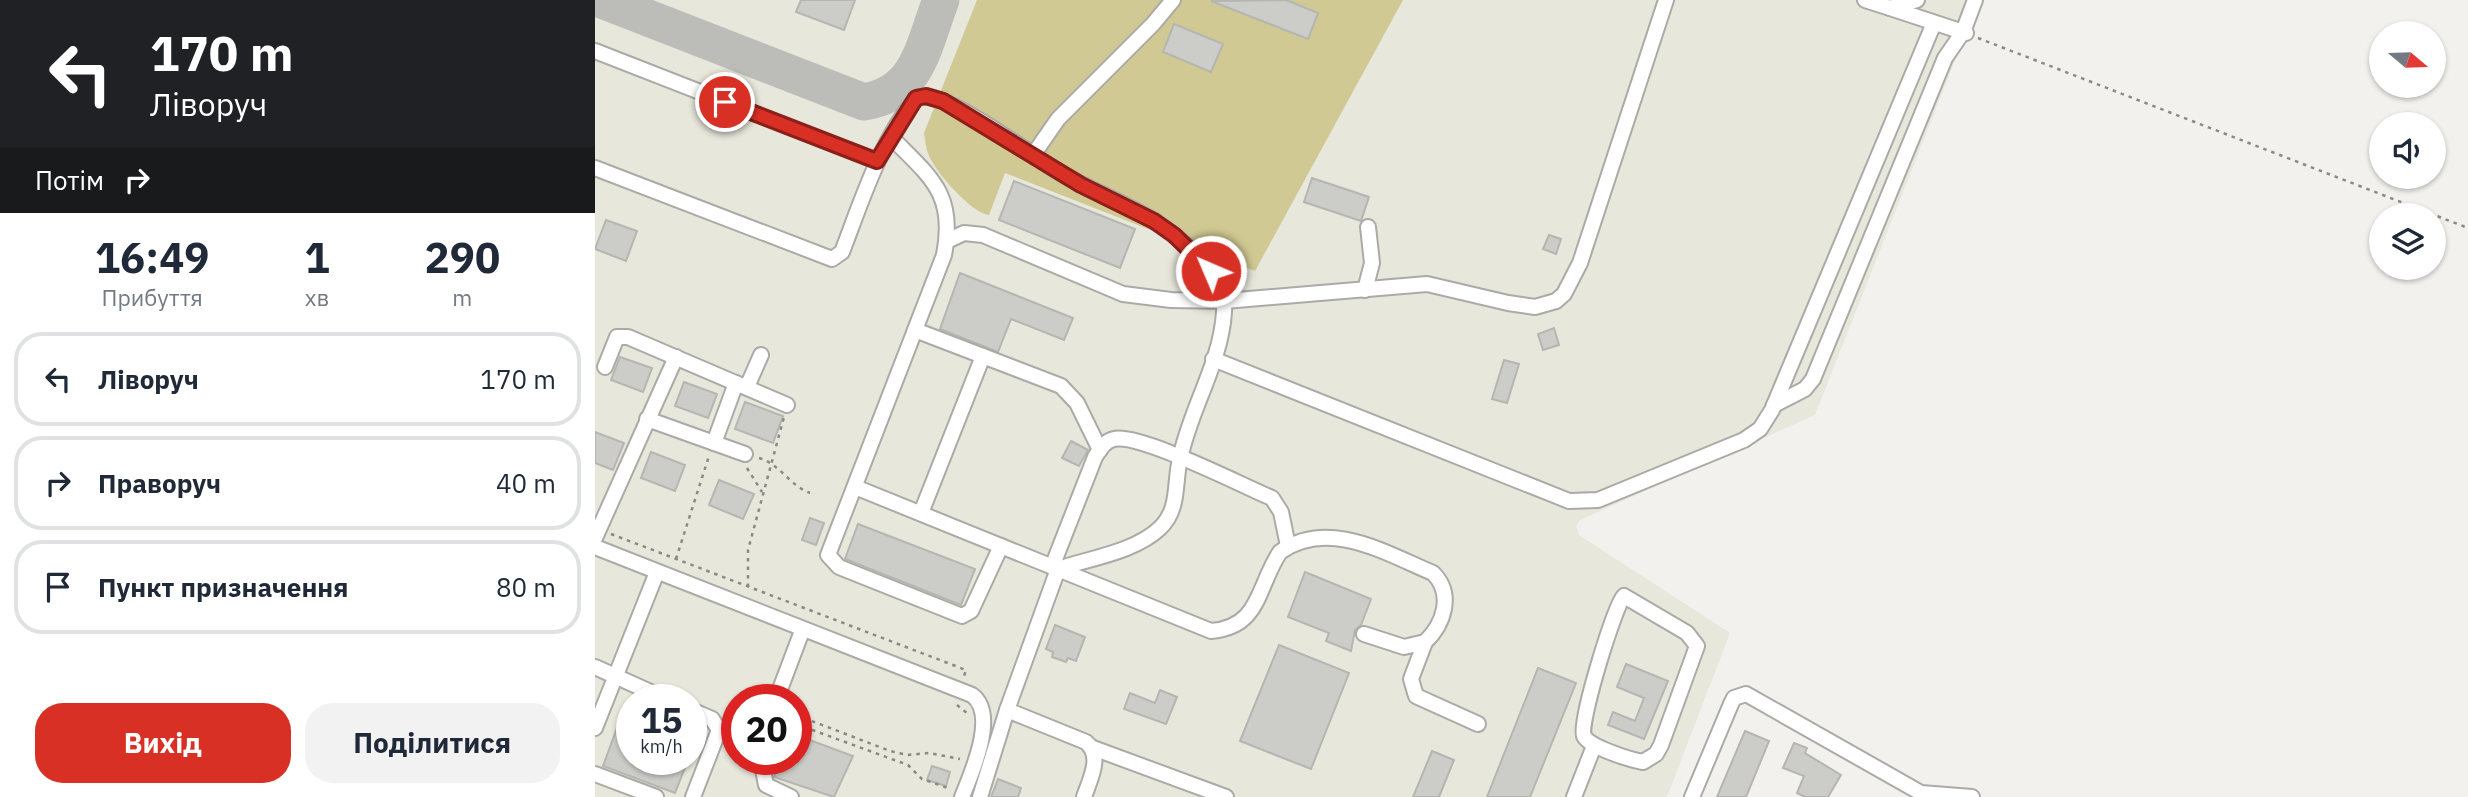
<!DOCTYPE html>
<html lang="uk">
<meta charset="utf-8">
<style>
:root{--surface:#fff;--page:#f2f2f3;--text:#1f2937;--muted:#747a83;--line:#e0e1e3;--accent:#d93025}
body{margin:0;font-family:"IBM Plex Sans",sans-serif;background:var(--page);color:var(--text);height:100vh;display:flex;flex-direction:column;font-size:26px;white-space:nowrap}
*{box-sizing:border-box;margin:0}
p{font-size:23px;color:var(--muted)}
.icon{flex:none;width:38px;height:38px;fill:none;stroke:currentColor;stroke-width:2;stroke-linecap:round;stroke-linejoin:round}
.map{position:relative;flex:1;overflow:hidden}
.side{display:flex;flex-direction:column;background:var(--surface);width:595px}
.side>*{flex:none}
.banner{background:#202124;color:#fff;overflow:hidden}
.needle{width:46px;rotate:109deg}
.tools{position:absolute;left:1774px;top:21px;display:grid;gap:14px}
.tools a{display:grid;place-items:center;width:77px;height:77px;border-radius:50%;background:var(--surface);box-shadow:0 2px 5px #0004;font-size:35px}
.speed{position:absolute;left:21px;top:684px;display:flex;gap:14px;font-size:35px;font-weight:700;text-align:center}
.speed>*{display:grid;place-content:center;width:91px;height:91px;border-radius:50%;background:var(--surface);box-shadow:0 2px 5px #0004;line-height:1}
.speed small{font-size:18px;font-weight:400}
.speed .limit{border:10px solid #d22;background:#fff;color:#111}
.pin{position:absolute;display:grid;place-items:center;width:60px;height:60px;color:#fff;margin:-30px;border:4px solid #fff;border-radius:50%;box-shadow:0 2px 7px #0007}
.me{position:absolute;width:77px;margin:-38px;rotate:315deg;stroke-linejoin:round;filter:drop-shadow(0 0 5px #0008)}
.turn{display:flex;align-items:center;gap:24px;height:147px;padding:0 35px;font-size:32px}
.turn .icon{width:91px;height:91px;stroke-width:2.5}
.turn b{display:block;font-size:49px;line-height:60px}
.then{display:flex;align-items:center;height:66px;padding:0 35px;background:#0003;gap:14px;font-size:26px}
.eta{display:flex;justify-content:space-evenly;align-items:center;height:119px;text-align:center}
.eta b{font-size:42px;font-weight:800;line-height:49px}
.button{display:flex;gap:14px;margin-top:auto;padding:14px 35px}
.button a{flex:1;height:80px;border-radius:28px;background:var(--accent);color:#fff;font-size:28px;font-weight:800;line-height:80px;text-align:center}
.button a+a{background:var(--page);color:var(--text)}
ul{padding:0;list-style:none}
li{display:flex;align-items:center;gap:21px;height:94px;margin:0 14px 10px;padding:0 21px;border:4px solid var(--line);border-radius:28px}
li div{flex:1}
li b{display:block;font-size:26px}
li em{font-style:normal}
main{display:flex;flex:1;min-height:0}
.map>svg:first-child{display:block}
</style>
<main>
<section class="side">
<div class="banner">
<div class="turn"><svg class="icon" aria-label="left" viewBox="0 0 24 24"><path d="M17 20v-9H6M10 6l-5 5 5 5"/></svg><div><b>170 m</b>Ліворуч</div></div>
<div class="then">Потім<svg class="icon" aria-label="right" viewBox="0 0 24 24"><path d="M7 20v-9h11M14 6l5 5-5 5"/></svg></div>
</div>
<div class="eta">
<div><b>16:49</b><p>Прибуття</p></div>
<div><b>1</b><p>хв</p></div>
<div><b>290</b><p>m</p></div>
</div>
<ul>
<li><svg class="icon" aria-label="left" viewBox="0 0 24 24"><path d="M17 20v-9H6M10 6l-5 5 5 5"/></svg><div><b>Ліворуч</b></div><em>170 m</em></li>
<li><svg class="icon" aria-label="right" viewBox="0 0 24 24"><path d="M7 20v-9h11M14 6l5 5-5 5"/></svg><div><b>Праворуч</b></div><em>40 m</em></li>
<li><svg class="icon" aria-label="arrive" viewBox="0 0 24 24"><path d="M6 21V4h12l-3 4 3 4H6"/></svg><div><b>Пункт призначення</b></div><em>80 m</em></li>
</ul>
<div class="button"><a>Вихід</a><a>Поділитися</a></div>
</section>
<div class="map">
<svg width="1873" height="797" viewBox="0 0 1873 797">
<rect width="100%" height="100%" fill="#f2f1ed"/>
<path fill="#e8e7db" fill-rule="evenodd" d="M0,0h1384l-164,415 -235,105 -4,6 3,9 151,98 -63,164h-1072zM37,700h59v60h-59zM142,700h59v60h-59z"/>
<path fill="#d1c993" d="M382,0h426l-148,271 -250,-98 -16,42c-17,-1 -54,-44 -60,-59 -3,-7 -4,-16 -5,-23z"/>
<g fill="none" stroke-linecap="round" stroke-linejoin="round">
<path stroke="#bcbcb8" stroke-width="37" d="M7,0l262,102c55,-9 59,-56 77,-102"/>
</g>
<g fill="#ccccc8" stroke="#b5b5b1" stroke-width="2">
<path d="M206,0h54l-11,30 -48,-18z"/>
<path d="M691,0l32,13 -10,26 -97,-38z"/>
<path d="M579,24l49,20 -12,28 -48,-20z"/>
<path d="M717,178l57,19 -8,24 -57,-19z"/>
<path d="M419,181l121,48 -15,39 -121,-48z"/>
<path d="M11,220l31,11 -11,30 -31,-12z"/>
<path d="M954,235l12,4 -5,15 -13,-5z"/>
<path d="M365,273l113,45 -9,22 -53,-21 -13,33 -58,-23z"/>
<path d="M959,328l5,17 -16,5 -5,-16z"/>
<path d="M25,357l32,11 -9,24 -32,-12z"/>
<path d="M909,360l15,4 -12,39 -15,-4z"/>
<path d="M89,382l33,12 -9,24 -33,-12z"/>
<path d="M150,402l38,14 -10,27 -38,-14z"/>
<path d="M0,432l29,11 -11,27 -18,-7z"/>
<path d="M476,441l17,9 -9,16 -17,-8z"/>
<path d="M56,452l34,13 -10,26 -34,-13z"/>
<path d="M124,480l35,14 -11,25 -34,-14z"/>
<path d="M215,518l14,5 -8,22 -14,-5z"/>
<path d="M263,524l117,45 -14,36 -116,-46z"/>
<path d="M710,572l66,27 -10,26 -6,5 -4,21 -25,-10 3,-8 -41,-16z"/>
<path d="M460,625l30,12 -9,24 -8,-3 -2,4 -14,-5 1,-5 -7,-3z"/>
<path d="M684,645l70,28 -38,96 -71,-28z"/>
<path d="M1031,664l42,17 -24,58 -36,-14 5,-13 22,9 9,-23 -27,-11z"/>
<path d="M943,668l38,15 -46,114h-43z"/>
<path d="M565,690l17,7 -11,27 -42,-15 6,-16 25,10z"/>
<path d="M26,717l11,4v39h56l-13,33 -72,-27z"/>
<path d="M1150,731l24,10 -23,56h-29z"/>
<path d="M201,735l57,21 -19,41 -60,-20 7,-17h15z"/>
<path d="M1199,743l13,5 -2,5 36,22 -13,22h-23l-8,-4 7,-17 -21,-8z"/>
<path d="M837,751l22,9 -15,37h-26z"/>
<path d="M337,766l18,6 -4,14 -19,-6z"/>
<path d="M403,779l23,9 -3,9h-27z"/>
</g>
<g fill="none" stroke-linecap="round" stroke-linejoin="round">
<defs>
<g id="minor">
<path d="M1270,0l25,8 27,-8"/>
<path d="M1295,8l76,25"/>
<path d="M0,51l282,110"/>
<path d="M296,137c39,40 65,56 53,118l-116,300 11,12 123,49 9,-5 30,-65"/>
<path d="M438,155l25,-36 95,-95 20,-24"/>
<path d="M0,168l237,91 10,-7c20,-52 38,-110 74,-154 24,-12 114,56 138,71 33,21 71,33 103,54 19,13 42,30 55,50 8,11 13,25 12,39 -3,51 -34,97 -44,147 -6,24 0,50 -20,69 -25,24 -70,30 -102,41l-51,141 -27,87"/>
<path d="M352,241l17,-8 19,2 140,59 48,6 54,1 202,-17 81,19 27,4 21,-6 8,-7 16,-31 86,-263"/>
<path d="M770,290l7,-27 -4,-36"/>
<path d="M320,330l146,56 16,17 23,47"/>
<path d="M618,359l356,142 29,-1 146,-60 16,-11 12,-19 162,-387"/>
<path d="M10,367l12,-30h11l159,68"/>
<path d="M152,387l14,-32"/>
<path d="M1179,405l31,-16 8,-10 132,-321 18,-26 12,-32"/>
<path d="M52,419l98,35"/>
<path d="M119,443l22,-60"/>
<path d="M260,487l356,144c50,-4 46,-45 69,-79 49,-34 105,1 153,21 21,21 11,51 -8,69l-21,5 -40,-13"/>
<path d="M326,513l62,-157"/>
<path d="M0,538l81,-181"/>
<path d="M0,547l377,148c26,19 0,77 -10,102"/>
<path d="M457,567l43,-110c5,-8 10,-16 19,-18 26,-6 129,47 158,59l9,14 7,34"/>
<path d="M1029,596l63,37 10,13 -36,99 -5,9 -13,8c-12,-2 -54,-15 -59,-26 -6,-12 31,-131 40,-140z"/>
<path d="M830,642l-14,37 5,17 62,28"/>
<path d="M0,667l73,33"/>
<path d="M181,700l26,-69"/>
<path d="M96,710l21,9 7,11 -26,67"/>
<path d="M412,710l79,32c17,14 4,37 -2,55"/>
<path d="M0,728l62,-156"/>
<path d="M498,748l133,49"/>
<path d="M166,760l5,25 25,12"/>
<path d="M0,774l61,23"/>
<path d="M979,797l20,-51"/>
<path d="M1097,797l39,-93 3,-6 12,-4 175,99 51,4"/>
</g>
</defs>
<use href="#minor" stroke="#abaaa6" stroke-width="18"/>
<g stroke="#898986" stroke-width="2.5" stroke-dasharray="3.5 5" stroke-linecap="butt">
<path d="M1383,38l490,190"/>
<path d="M164,458c21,6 31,28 51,35"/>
<path d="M152,468l15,24"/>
<path d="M16,534l355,136 -3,9"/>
<path d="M81,559l33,-103"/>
<path d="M153,587v-37l36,-133"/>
<path d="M362,705l11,9"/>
<path d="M201,715l94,36 17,4 22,-2 31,6"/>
<path d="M201,724l112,41 14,14 29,10"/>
<path d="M213,740l3,-10"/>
</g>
<use href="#minor" stroke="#fff" stroke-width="14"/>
</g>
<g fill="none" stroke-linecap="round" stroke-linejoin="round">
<defs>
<path id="route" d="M130,102l152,59 39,-63 10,-2 17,5 138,84 73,36 20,14 37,36"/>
</defs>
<use href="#route" stroke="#8d1f18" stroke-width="18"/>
<use href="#route" stroke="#d93025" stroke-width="12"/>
</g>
</svg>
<div class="tools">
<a><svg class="needle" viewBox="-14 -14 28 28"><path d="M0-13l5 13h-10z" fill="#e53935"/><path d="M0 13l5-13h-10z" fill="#747a83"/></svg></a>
<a><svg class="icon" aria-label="sound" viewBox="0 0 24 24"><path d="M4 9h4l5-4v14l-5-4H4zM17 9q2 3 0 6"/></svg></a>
<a><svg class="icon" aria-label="layers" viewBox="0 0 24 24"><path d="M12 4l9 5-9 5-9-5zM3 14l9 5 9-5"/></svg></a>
</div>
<div class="speed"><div>15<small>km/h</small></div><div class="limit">20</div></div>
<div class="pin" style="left:130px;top:102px;background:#d93025"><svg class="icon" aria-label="arrive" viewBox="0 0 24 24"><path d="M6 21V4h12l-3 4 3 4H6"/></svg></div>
<svg class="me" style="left:616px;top:271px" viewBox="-20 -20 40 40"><circle r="17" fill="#d93025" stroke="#fff" stroke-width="3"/><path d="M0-11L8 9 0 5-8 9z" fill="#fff"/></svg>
</div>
</main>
